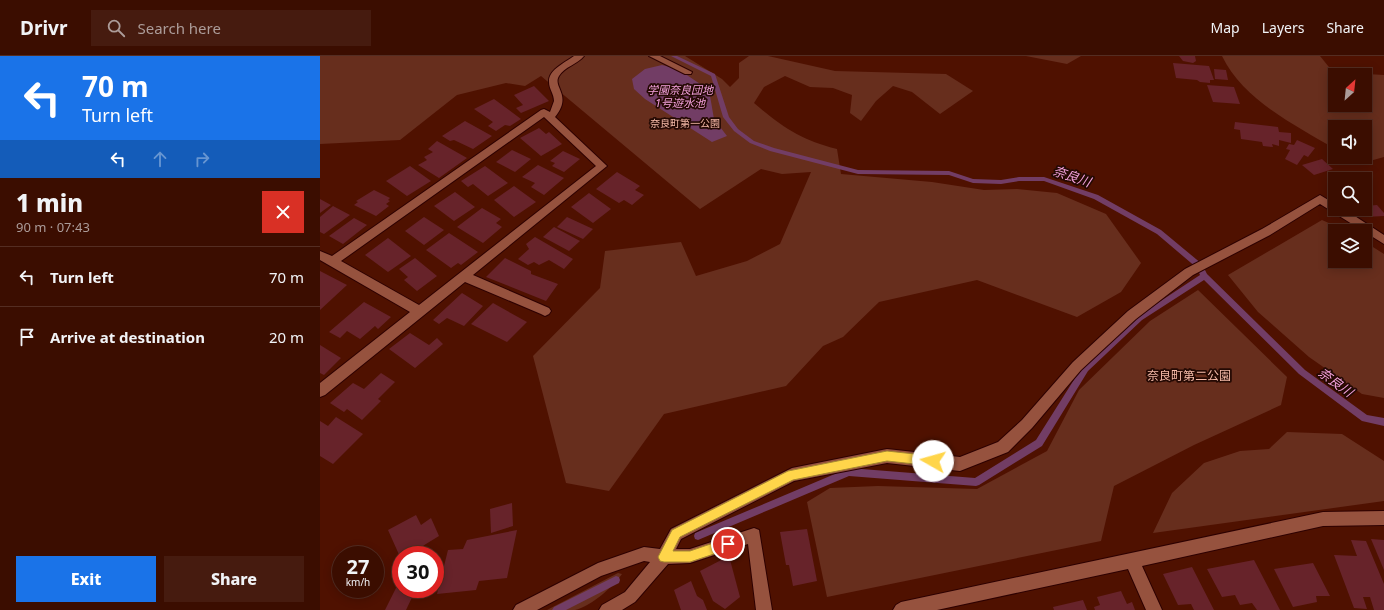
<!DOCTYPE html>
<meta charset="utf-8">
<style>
:root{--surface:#3b0d00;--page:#461b0f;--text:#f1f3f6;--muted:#ac9c99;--line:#542d22;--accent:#1a73e8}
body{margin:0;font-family:"Noto Sans","Noto Sans JP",sans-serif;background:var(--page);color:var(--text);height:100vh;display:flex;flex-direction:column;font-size:15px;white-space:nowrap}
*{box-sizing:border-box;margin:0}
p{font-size:13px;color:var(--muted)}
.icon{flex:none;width:22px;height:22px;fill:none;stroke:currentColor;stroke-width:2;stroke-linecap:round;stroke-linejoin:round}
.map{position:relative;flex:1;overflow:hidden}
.details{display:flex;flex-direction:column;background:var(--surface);width:320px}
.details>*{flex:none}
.hud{background:#1a73e8;color:#fff;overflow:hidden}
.needle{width:26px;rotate:27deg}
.buttons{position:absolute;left:1008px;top:12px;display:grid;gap:8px}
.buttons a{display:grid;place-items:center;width:44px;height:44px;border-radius:0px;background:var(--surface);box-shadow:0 2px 10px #0003,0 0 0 1px var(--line);font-size:20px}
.speed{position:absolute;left:12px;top:490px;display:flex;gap:8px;font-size:20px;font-weight:700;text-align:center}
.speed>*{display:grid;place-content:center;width:52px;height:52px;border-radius:50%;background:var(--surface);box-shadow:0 2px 10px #0003,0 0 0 1px var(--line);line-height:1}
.speed small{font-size:10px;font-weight:400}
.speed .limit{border:6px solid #d22;background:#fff;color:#111}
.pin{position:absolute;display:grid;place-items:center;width:34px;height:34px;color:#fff;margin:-17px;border:2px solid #fff;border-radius:50%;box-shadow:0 1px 4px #0007}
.me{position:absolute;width:44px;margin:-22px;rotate:277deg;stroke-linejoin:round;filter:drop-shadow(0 0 3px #0008)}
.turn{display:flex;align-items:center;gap:14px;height:84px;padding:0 16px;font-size:18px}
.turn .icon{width:52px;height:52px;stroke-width:2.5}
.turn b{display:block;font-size:28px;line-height:34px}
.lanes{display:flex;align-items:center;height:38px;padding:0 16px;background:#0003;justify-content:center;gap:20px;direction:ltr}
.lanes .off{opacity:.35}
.round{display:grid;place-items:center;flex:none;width:42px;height:42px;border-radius:0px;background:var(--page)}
.headline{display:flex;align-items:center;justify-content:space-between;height:68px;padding:0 16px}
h1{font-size:24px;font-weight:800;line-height:30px}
.action{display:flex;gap:8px;margin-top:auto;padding:8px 16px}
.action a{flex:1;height:46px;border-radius:0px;background:var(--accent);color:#fff;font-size:16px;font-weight:800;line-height:46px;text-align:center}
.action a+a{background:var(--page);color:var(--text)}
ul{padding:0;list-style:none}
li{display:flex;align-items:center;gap:12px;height:60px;padding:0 16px;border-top:1px solid var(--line)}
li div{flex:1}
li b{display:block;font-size:15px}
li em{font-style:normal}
header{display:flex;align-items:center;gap:24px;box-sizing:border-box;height:56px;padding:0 20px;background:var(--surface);border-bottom:1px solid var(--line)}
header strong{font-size:19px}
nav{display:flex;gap:22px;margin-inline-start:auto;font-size:14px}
.search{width:280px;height:36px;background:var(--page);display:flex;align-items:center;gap:10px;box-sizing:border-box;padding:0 14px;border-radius:0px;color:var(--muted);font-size:15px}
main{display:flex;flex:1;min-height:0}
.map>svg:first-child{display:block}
</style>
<header>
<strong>Drivr</strong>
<div class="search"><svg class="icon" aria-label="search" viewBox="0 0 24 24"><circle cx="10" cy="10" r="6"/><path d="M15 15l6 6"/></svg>Search here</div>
<nav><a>Map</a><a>Layers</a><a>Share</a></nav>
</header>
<main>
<section class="details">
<div class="hud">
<div class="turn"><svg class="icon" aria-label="left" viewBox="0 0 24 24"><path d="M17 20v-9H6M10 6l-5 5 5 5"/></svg><div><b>70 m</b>Turn left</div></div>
<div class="lanes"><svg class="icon" aria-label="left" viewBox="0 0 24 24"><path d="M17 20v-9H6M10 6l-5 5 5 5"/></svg><svg class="icon off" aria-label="ahead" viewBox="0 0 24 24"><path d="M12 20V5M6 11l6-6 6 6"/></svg><svg class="icon off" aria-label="right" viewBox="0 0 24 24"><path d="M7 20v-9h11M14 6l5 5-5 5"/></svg></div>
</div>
<div class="headline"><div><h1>1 min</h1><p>90 m · 07:43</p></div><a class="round" style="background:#d93025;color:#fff"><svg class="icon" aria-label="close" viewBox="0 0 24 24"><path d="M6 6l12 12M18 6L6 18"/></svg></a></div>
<ul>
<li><svg class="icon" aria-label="left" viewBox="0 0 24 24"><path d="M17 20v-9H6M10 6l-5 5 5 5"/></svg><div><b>Turn left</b></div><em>70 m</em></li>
<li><svg class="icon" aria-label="arrive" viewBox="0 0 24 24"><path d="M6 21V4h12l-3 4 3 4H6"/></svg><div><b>Arrive at destination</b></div><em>20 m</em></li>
</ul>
<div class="action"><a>Exit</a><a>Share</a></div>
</section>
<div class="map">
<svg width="1064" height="554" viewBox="0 0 1064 554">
<rect width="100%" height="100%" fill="#4f1100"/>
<g fill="#672e1d" fill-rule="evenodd">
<path d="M0,0h365l37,23 8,8 9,-9v-15l10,-7h19l67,15 111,3 27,17 -33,23 -28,-22 -19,-6 -17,15 -15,20 -11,-8 2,-18 -19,-7 -23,-1 -25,-11 -21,11 -10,16c28,24 47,37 83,46l4,25 91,8 52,8 33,-1 40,4 49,21 35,49 -20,29 -44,25 -100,-37 -98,22 -36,35 -20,9 -37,40 -122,28 -55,77 -43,-8 -33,-127 67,-68 5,-37 76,-9 15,34 51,-15 33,-17 31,-72 -29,2 -21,-5 -61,40 -159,-133 -16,10 -19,-3 -49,12 -57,45 -80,4z"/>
<path d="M706,0h55l-14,8z"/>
<path d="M902,0h98l13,16 51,3v82l-25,7 -11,-7h17v-30h-30v22c-40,-24 -92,-49 -113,-93zM1015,19h30v30h-30z"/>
<path d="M1002,164l25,11h-12v30h30v-19l19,12v144l-22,-4 -53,-37 -51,-45 -30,-37z"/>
<path d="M878,234l89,87 -6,28 -87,40 -80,41 -13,55 -274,56 -20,-95 23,-14 48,-2 99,3 70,-38 32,-61 71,-69z"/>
<path d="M967,376l55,2 42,27v40l-231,32 19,-40 32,-30 36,-12 29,-2z"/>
<path d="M298,517l4,1c-8,12 -32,33 -47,36 -8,0 -19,0 -28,0z"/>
</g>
<path fill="#723d65" d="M342,9l16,4 31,21 5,29 13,17 -15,6 -67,-43 -11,-10 -2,-10 13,-10z"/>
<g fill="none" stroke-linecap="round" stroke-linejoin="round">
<g fill="#723d65" fill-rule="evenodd">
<path d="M351,0h6l38,18 14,43 9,12 16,12 20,7 84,22 91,1 24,8 28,1 18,-3h25l54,18 63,35 41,34 5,10 98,96 62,45 17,3v8l-22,-5 -63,-47 -95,-94 -62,40 -54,51 -46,75 -63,39 -3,1 -127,-10 -151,64 -3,-1 -1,-3 1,-3 154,-65 126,10 61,-38 46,-73 56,-51 62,-41 -3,-7 -40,-34 -63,-35 -50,-18h-25l-18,3 -28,-1 -24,-8 -91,-1 -88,-23 -20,-8 -16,-12 -11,-14 -12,-41z"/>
<path d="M296,520l3,1 1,3 -1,3 -53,27h-14l2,-3z"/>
</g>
</g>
<g fill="#67232a">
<path d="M859,0h16l1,5 -3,2 -10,-2z"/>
<path d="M853,7l36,3 5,14h-4v3l-10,-1 -3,-2 -21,-2z"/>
<path d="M894,13l12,1 2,10 -13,-1z"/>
<path d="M887,29l27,2 6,17 -27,-2z"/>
<path d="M214,30l15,15 -28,12 -5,-5 7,-3 -9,-10z"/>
<path d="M174,43l27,20 -11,7 -5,-1 -9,6 -8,-5 5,-4 -19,-13z"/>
<path d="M145,65l27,15 -19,13 -19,-9 -4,1 -8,-5z"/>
<path d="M915,66l43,5 1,5 12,1v10l-12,-3v6l-7,-2 1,3 -10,-1 -1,-4 -21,-3 -1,-9 -6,-1z"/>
<path d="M219,72l7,6 3,-2 13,12 -21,12 -21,-18z"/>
<path d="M977,84l18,8 -7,9 -4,-2 -7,10 -12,-6 5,-9 -4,-1 3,-5 5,1z"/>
<path d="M117,85l30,17 -28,20 -21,-13 9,-5 -3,-3 9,-5 -5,-3z"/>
<path d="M192,94l19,9 -16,13 -19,-10z"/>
<path d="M243,95l17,8 -16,13 -12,-6 3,-3 -5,-2z"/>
<path d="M1002,103l11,10 -19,6 -12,-10z"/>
<path d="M218,109l26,13 -20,17 -13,-8 4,-4 -13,-6z"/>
<path d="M90,110l21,15 -24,15 -21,-15z"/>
<path d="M165,110l23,17 -20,13 -15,-12 -5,3 -7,-6z"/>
<path d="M297,116l23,14 -5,4 9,5 -12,10 -8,-5 -5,3 -23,-14z"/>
<path d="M194,130l22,16 -22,15 -20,-17z"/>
<path d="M54,134l16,8 -2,2 2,1 -4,3 3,2 -13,10 -22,-11 4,-3 -2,-1z"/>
<path d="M135,136l20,15 -21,14 -20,-15z"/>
<path d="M269,137l22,16 -18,14 -22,-16z"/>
<path d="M0,143l11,6 -11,8z"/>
<path d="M1057,149l7,8v3l-19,1 -6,-8h6v-3z"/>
<path d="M13,150l17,9 -26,19 -4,-2v-15z"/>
<path d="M162,152l19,11 -5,4 6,4 -19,16 -26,-16z"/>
<path d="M104,161l20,13 -20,15 -19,-14z"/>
<path d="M247,161l26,12 -10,10 -26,-12z"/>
<path d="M34,162l13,7 -24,19 -14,-8z"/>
<path d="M234,171l26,14 -11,10 -26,-14z"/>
<path d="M129,177l29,19 -17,13 -3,-2 -7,5 -25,-18z"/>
<path d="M215,181l38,22 -9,10 -15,-9 -10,5 -5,-3 -6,3 -10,-6 11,-10 -3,-5z"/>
<path d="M68,182l23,18 -23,16 -23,-17z"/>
<path d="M95,202l22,18 -20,15 -13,-11 4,-3 -9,-8z"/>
<path d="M185,202l26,13v3l27,10 -12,17 -60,-24z"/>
<path d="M0,215l27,14 -27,25z"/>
<path d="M142,237l21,13 -19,20 -17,-8 -8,6 -6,-4z"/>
<path d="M44,246l27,15 -13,12 -3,-3 -15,13 -13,-8 -7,7 -11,-6z"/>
<path d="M173,247l34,19 -20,20 -36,-18z"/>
<path d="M90,277l19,12 8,-7 6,6 -28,24 -26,-19z"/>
<path d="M0,289l21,13 -17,17 -4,-2z"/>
<path d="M61,317l14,9 -17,17 3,2 -19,19 -15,-11 -3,3 -14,-9 23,-20 11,6z"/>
<path d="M16,361l27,17 -30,30 -13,-8v-35l8,5z"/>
<path d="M192,447l1,23 -22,7 -1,-24z"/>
<path d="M96,459l5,10 10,-7 8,18 -31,19h-7v4l-13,-29z"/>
<path d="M487,473l10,52 -24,5 -4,-21h-3l-6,-33z"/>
<path d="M197,474l-10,48 -28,3 -3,9 -39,4 11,-44 15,-1 4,-9z"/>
<path d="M1051,483l13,1v30z"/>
<path d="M1031,484l15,1 18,43v26h-10l-4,-13h-7l4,12 -13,-1 -20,-53 23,1z"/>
<path d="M409,500l11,41 -15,12 -12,-8 -13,-30z"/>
<path d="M934,504l26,50h-23l-5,-7 -12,2 -5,-10 -13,2 -15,-28z"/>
<path d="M993,507l17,33h-14l1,6 -24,5 -19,-38z"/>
<path d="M872,511l22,43h-20l-3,-6 -13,1 -15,-31z"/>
<path d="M371,525l6,15 6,4 4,10h-26l-7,-20z"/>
<path d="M79,526h2v7h15l-10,21h-21z"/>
<path d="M801,535l6,13 5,-2 3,8h-40l-1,-3 6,-2 -3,-8z"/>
<path d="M763,544l4,10h-33l-1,-3z"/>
</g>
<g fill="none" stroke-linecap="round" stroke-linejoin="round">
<defs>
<g id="minor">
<path d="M254,0h10c-6,8 -20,11 -25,20 -7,11 14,19 -4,41l52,49 -134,109 76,33 2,3 -2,3 -4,2 -4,-2 -76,-32 -140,113 -5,2v-14l90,-71 -90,-52v-9l12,5 209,-146 3,-1 6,3 4,-11c0,-7 -5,-12 -5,-19 -1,-12 17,-20 25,-26zM224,61l52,49 -177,139 -78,-44z"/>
<path d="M329,0h11l32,16 -1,2h-6z"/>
<path d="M1000,139l15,9v5h9l40,26v9l-64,-40 -50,31 -77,40 -57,44 -55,51 -49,58 -24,24 -48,19 -73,-8 -93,18 -113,58 -5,10h14l64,-21 5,2 13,80h-16l-8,-66 -58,19 -22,1 -33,38 -13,8h-23l3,-5 23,-13 25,-30 -6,-1 -43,15 -64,34h-24l3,-5 82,-42 46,-16 16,2 11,-20 121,-61 95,-19 73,8 38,-15 24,-22 51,-58 55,-51 57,-42 77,-40z"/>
<path d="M1064,455v14l-61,1 -181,40 20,44h-16l-18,-41 -191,41h-44l3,-5 5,-3 422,-90z"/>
</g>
</defs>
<use href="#minor" stroke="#2d0100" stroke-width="2"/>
<use href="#minor" fill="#96523e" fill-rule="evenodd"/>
</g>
<path fill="#ffd54a" stroke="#a68a30" d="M567,395l46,5 4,1 1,4 -1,3 -4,2 -46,-5 -94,19 -113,57 -7,14h17l38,-13 4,2 2,4 -2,4 -42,14h-26l-4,-1 -2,-4 14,-27 116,-59z"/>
<g text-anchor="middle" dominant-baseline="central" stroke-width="3.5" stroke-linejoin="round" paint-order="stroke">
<g font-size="10" fill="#f5baa8" stroke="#240903">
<text x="365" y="67">奈良町第一公園</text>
</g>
<g font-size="11" font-style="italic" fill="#f3a1dd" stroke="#240903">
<text x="360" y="33">学園奈良団地<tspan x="360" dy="13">1号遊水池</tspan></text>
</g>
<g font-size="12" fill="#f5baa8" stroke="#240903">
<text x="869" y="319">奈良町第二公園</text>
</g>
<g font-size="13" font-style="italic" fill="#f3a1dd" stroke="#240903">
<text transform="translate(752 120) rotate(19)">奈良川</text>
<text transform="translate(1016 326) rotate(36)">奈良川</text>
</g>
</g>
</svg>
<div class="buttons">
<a><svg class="needle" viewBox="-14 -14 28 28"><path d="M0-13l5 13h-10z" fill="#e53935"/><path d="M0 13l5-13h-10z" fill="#ac9c99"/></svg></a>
<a><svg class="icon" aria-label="sound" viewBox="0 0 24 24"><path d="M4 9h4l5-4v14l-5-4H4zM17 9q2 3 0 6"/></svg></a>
<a><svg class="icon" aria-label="search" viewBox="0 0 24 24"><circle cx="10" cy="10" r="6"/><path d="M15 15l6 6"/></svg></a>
<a><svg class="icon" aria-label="layers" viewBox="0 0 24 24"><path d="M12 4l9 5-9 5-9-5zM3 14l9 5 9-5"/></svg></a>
</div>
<div class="speed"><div>27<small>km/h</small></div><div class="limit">30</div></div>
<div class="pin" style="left:408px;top:488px;background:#d93025"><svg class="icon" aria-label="arrive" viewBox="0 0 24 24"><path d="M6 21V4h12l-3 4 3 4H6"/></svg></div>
<svg class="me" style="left:613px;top:405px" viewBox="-20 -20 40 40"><circle r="19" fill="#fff"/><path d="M0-13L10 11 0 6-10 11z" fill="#ffd54a"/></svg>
</div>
</main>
